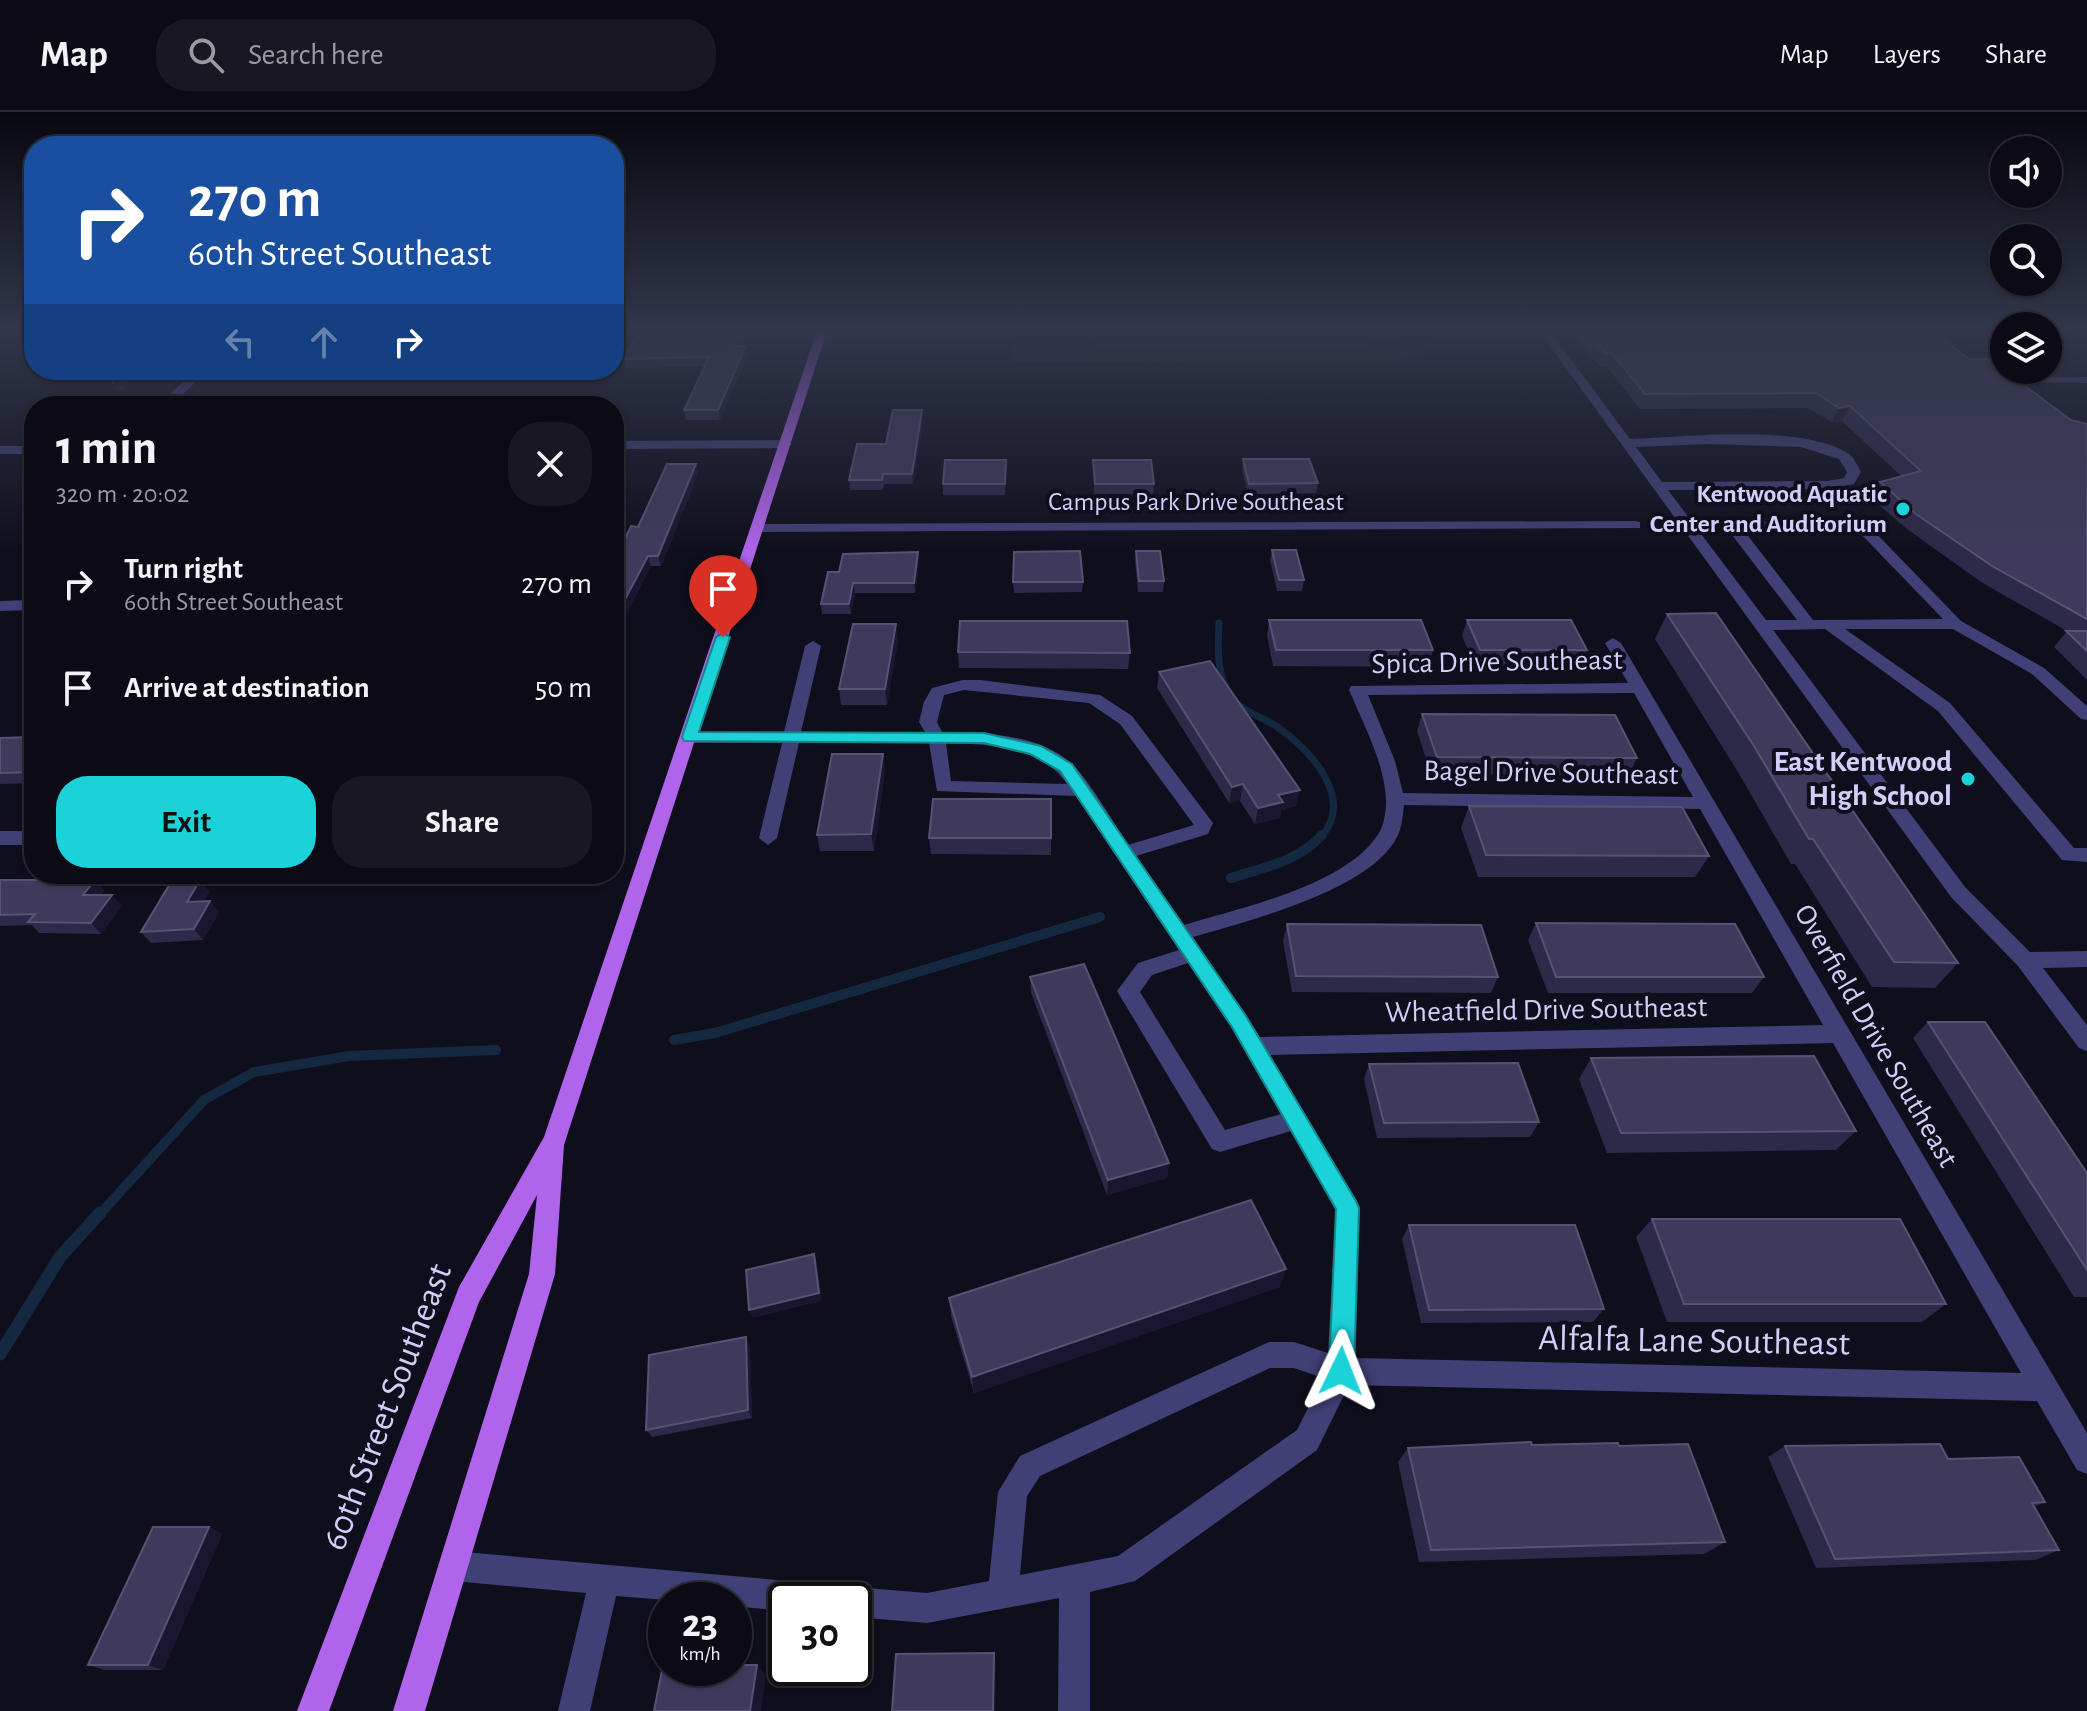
<!DOCTYPE html>
<meta charset="utf-8">
<style>
:root{--surface:#0b0a15;--page:#191822;--text:#f1f3f6;--muted:#9a9aa0;--line:#2b2b34;--accent:#1bd2d9}
body{margin:0;font-family:"Alegreya Sans",sans-serif;background:var(--page);color:var(--text);height:100vh;display:flex;flex-direction:column;font-size:30px;white-space:nowrap}
*{box-sizing:border-box;margin:0}
p{font-size:26px;color:var(--muted)}
.icon{flex:none;width:44px;height:44px;fill:none;stroke:currentColor;stroke-width:2;stroke-linecap:round;stroke-linejoin:round}
.map{position:relative;flex:1;overflow:hidden}
.side{position:absolute;left:24px;top:284px;width:600px;height:488px;display:flex;flex-direction:column;background:var(--surface);border-radius:32px;box-shadow:0 2px 6px #0004,0 0 0 2px var(--line)}
.side>*{flex:none}
.banner{position:absolute;left:24px;top:24px;width:600px;height:244px;border-radius:32px;box-shadow:0 2px 6px #0004,0 0 0 2px var(--line);background:#1a4fa0;color:#fff;overflow:hidden}
.fabs{position:absolute;left:1990px;top:24px;display:grid;gap:16px}
.fabs a{display:grid;place-items:center;width:72px;height:72px;border-radius:50%;background:var(--surface);box-shadow:0 2px 6px #0004,0 0 0 2px var(--line);font-size:40px}
.speed{position:absolute;left:648px;top:1470px;display:flex;gap:16px;font-size:40px;font-weight:700;text-align:center}
.speed>*{display:grid;place-content:center;width:104px;height:104px;border-radius:50%;background:var(--surface);box-shadow:0 2px 6px #0004,0 0 0 2px var(--line);line-height:1}
.speed small{font-size:20px;font-weight:400}
.speed .limit{border:4px solid #111;border-radius:12px;background:#fff;color:#111}
.pin{position:absolute;display:grid;place-items:center;width:68px;height:68px;color:#fff;margin:-82px -34px;border-radius:50% 50% 50% 0;rotate:-45deg;box-shadow:0 0 8px #0007}
.pin .icon{rotate:45deg}
.me{position:absolute;width:88px;margin:-44px;rotate:2deg;stroke-linejoin:round;filter:drop-shadow(0 0 6px #0008)}
.turn{display:flex;align-items:center;gap:28px;height:168px;padding:0 32px;font-size:36px}
.turn .icon{width:104px;height:104px;stroke-width:2.5}
.turn b{display:block;font-size:56px;line-height:68px}
.lanes{display:flex;align-items:center;height:76px;padding:0 32px;background:#0003;justify-content:center;gap:40px;direction:ltr}
.lanes .off{opacity:.35}
.round{display:grid;place-items:center;flex:none;width:84px;height:84px;border-radius:32px;background:var(--page)}
.summary{display:flex;align-items:center;justify-content:space-between;height:136px;padding:0 32px}
h1{font-size:48px;font-weight:700;line-height:60px}
.action{display:flex;gap:16px;margin-top:auto;padding:16px 32px}
.action a{flex:1;height:92px;border-radius:32px;background:var(--accent);color:#111;font-size:32px;font-weight:700;line-height:92px;text-align:center}
.action a+a{background:var(--page);color:var(--text)}
ul{padding:0;list-style:none}
li{display:flex;align-items:center;gap:24px;height:104px;padding:0 32px}
li div{flex:1}
li b{display:block;font-size:30px}
li em{font-style:normal}
header{display:flex;align-items:center;gap:48px;box-sizing:border-box;height:112px;padding:0 40px;background:var(--surface);border-bottom:2px solid var(--line)}
header strong{font-size:38px}
nav{display:flex;gap:44px;margin-inline-start:auto;font-size:28px}
.search{width:560px;height:72px;background:var(--page);display:flex;align-items:center;gap:20px;box-sizing:border-box;padding:0 28px;border-radius:32px;color:var(--muted);font-size:30px}
.map>svg:first-child{display:block}
</style>
<header>
<strong>Map</strong>
<div class="search"><svg class="icon" aria-label="search" viewBox="0 0 24 24"><circle cx="10" cy="10" r="6"/><path d="M15 15l6 6"/></svg>Search here</div>
<nav><a>Map</a><a>Layers</a><a>Share</a></nav>
</header>
<div class="map">
<svg width="2087" height="1599" viewBox="0 0 2087 1599">
<rect width="100%" height="100%" fill="#0f0e1c"/>
<g fill="#122523">
<path d="M1011,219h74l1,18 17,2h263c18,-2 40,-3 50,-20h27c-7,22 -36,29 -56,32l-376,-1z"/>
<path d="M1094,219h268l7,15h-274z"/>
</g>
<g fill="none" stroke-linecap="round" stroke-linejoin="round">
<path stroke="#142840" stroke-width="7" d="M1219,511c-1,24 -3,51 11,72 10,16 31,21 46,31 33,22 80,72 45,111"/>
<g stroke="#142840" stroke-width="10">
<path d="M1231,766c33,-11 67,-16 91,-43"/>
<path d="M674,928l41,-7 385,-116"/>
<path d="M99,1103l105,-115 50,-28 95,-16 147,-6"/>
</g>
<path stroke="#142840" stroke-width="13" d="M0,1242l60,-97 40,-44"/>
<g fill="#3f4075" fill-rule="evenodd">
<path d="M614,219h49l4,3 -5,3 -48,-2z"/>
<path d="M713,219l174,1 24,-1 -24,7 -173,-1 -5,-3z"/>
<path d="M935,219h42c-9,6 -33,6 -42,0z"/>
<path d="M1539,219h11l80,108c57,-2 167,-15 216,13 8,4 11,13 15,20l-7,12 -26,5 -160,1 98,130h31l-71,-93v-6l135,1 7,3 93,96 83,47 43,38v14l-6,-1 -49,-45 -79,-45h-108l105,74 124,145h13v14l-25,-2 -124,-149 -113,-82 -52,1 192,257 65,65 57,-1v16l-44,1 44,57v26l-8,-3 -61,-82 -67,-69zM1709,332l92,3 38,12 8,13 -3,6 -16,3 -166,1 -26,-35zM1742,416l116,3 85,88 -130,1z"/>
<path d="M195,258h13l-37,36h-13z"/>
<path d="M2028,265h59v6l-63,-1 -2,-2z"/>
<path d="M614,329l172,-1 6,4 -6,4 -172,1z"/>
<rect x="0" y="334" width="34" height="8"/>
<path d="M1635,409l5,1v6l-882,4 -7,-4 7,-4z"/>
<path d="M34,488v10l-34,1v-10z"/>
<path d="M1613,526l8,5 466,790v41l-10,-4 -40,-69 -688,-16 -32,65 -182,131 -45,11v119h-32l1,-113 -132,25 -73,-6v-17h-68v11l-52,-5v-6h-68l-50,-4 -26,115h-32l28,-118 -133,-12 -11,-4 -4,-11 4,-11 11,-4 380,34 11,6 10,-4 73,6 62,-12 9,-89 22,-36 249,-114h25l34,11 8,-143 -45,-79 -71,21 -8,-3 -95,-158 21,-28 41,-13 -103,-154 -139,-5 -8,-48h-130l-22,95 -9,7 -9,-7 23,-95h-92l-6,-2 -3,-4 3,-4 100,-1 21,-86 8,-5 8,5 -20,86h124l-6,-10 5,-20 8,-14 31,-8h17l120,15 32,21 81,107 -5,11 -72,22 48,69c56,-17 159,-39 193,-89 7,-9 9,-24 9,-35 -1,-37 -23,-78 -37,-111l2,-4 277,-3 -23,-40zM964,578l125,13 31,21 74,101 -66,20c-13,-20 -40,-67 -56,-81 -33,-30 -88,-32 -130,-32l-5,-10 7,-27zM1634,581l59,104 -290,-4 -8,-32 -27,-66zM946,631c41,1 96,3 121,41l-116,-3zM1404,693l296,4 123,216 -563,12 -67,-100c54,-16 180,-47 205,-102 4,-9 5,-20 6,-30zM1188,851l43,64 50,87 -56,16 -85,-138 12,-17zM1833,931l188,330 -666,-15 5,-150 -90,-153zM1270,1256h24l29,10 -26,52 -179,126 -98,19 7,-79 13,-20z"/>
<rect x="0" y="719" width="34" height="14"/>
</g>
<path fill="#b064eb" fill-rule="evenodd" d="M817,219h10l-263,814 -9,129 -130,437h-32l136,-437 8,-79 -58,107 -150,409h-32l162,-424 85,-150z"/>
</g>
<g fill="#2d2948">
<path d="M1571,219h361l37,28 102,61 16,4v256l-33,-33 13,-16 -86,-49 -74,-53 -36,-31 9,-16 21,-6 -59,-55 -10,1 -24,-14 -168,1 -33,-42h-7z"/>
<path d="M742,228l-3,6h7l1,10 -27,64h-34l-2,-10 21,-43 -79,1 -2,-9z"/>
<path d="M257,258h38l-1,1 -36,1z"/>
<path d="M923,308l-10,64h-29l-1,6h-33l-1,-10 37,-36z"/>
<path d="M1243,347l75,24 -2,10 -68,1 -6,-24z"/>
<path d="M1093,348l61,24 -1,10h-59z"/>
<path d="M696,352l2,10 -37,92h-10l-31,60 18,-99z"/>
<path d="M1006,358l-1,25h-62v-11z"/>
<path d="M1272,438l32,30 -2,11h-25l-7,-31z"/>
<path d="M1136,439l28,30 -1,11h-25l-3,-31z"/>
<path d="M918,440l1,10 -4,31h-60l-4,21h-29l-1,-10 18,-32z"/>
<path d="M1013,470h70l-1,10 -68,1z"/>
<path d="M1667,502l291,349 -23,25 -63,-1 -77,-123h-4l-53,-92 -83,-133z"/>
<path d="M1269,508l164,30 -5,17 -155,-1 -6,-30z"/>
<path d="M1467,508l120,30 -7,16h-105l-13,-30z"/>
<path d="M898,528l-11,65h-46l-2,-16z"/>
<path d="M958,540l172,1 -2,16 -169,-1z"/>
<path d="M1159,560l137,134 -15,4 -1,8 -25,6 -15,-23 -11,2 -72,-115z"/>
<path d="M1422,602l215,44 -8,17 -198,-1 -14,-43z"/>
<path d="M34,625v46l-34,1v-46z"/>
<path d="M883,642l2,17 -11,80h-54l-3,-16z"/>
<path d="M1051,687v56l-120,-1 -2,-16z"/>
<path d="M1469,694l240,50 -14,21h-217l-17,-49z"/>
<path d="M0,768l104,10 -3,5h11l9,11 -20,28 -62,-1 -7,-8 -32,1z"/>
<path d="M200,768l9,11 -6,11 16,10 -16,28 -52,3 -10,-11z"/>
<path d="M1536,811l228,54 -12,16h-204l-20,-53z"/>
<path d="M1287,812l211,53 -7,16 -199,-1 -9,-51z"/>
<path d="M1030,865l139,186 -2,15 -60,17 -76,-202z"/>
<path d="M1928,910l159,151v124h-13l-161,-259z"/>
<path d="M1591,946l265,73 -20,19 -229,3 -28,-74z"/>
<path d="M1369,952l170,58 -9,15 -153,1 -13,-59z"/>
<path d="M1652,1107l294,85 -24,18h-255l-31,-85z"/>
<path d="M1409,1113l195,84 -11,13 -172,1 -19,-84z"/>
<path d="M1280,1175l-306,106 -23,-77 -2,-18z"/>
<path d="M750,1234l2,72 -100,19 -6,-7z"/>
<path d="M1532,1333l87,1 106,96 -21,12 -285,8 -21,-100 10,-14z"/>
<path d="M1785,1334l163,13 97,43 -11,5 25,43 -24,10 -219,8 -48,-111z"/>
<path d="M209,1415l13,7 -59,136h-59l-16,-5z"/>
</g>
<g fill="#1a162f">
<path d="M741,219l1,9 -8,16 -2,-10z"/>
<path d="M746,234l1,10 -27,64 -2,-10z"/>
<path d="M128,258h17l-26,22 -6,-10z"/>
<path d="M1850,294l-8,15 -10,1 7,-14z"/>
<path d="M922,298l1,10 -10,64 -1,-10z"/>
<path d="M696,352l2,10 -37,92 -3,-10z"/>
<path d="M918,440l1,10 -4,31 -1,-10z"/>
<path d="M648,444l3,10 -37,73v-19z"/>
<path d="M853,471l2,10 -4,21 -2,-10z"/>
<path d="M896,512l2,16 -11,65 -2,-16z"/>
<path d="M883,642l2,17 -11,80 -3,-17z"/>
<path d="M1243,672l-3,17 -11,2 3,-16z"/>
<path d="M1300,678l-4,16 -15,4 -1,8 -25,6 3,-16 20,-13z"/>
<path d="M95,768l9,10 -11,16 -10,-11z"/>
<path d="M200,768l9,11 -13,22 -9,-11z"/>
<path d="M112,783l9,11 -20,28 -10,-11z"/>
<path d="M210,789l9,11 -16,28 -9,-11z"/>
<path d="M1169,1051l-2,15 -60,17 1,-15z"/>
<path d="M814,1142l3,9 5,38 -69,17 -4,-8z"/>
<path d="M1286,1157l-6,18 -306,106 -2,-16z"/>
<path d="M746,1225l4,9 2,72 -4,-8z"/>
<path d="M209,1415l13,7 -59,136 -15,-5z"/>
<path d="M994,1541l2,9 -1,49h-2z"/>
<path d="M757,1553l9,9 -5,37h-11z"/>
</g>
<g fill="#3f3a5b" stroke="#565274" stroke-width="2">
<path d="M639,219h101l-8,15h14l-28,64h-34l25,-53 -85,2z"/>
<path d="M1587,219h345l37,28h19l83,61 16,4v195l-95,-53 -76,-52 -36,-32 41,-11 -71,-65 -11,2 -23,-15 -171,1 -33,-41h-7z"/>
<path d="M113,258h15l-15,12z"/>
<path d="M893,298h29l-10,64h-29l-1,6h-33l8,-36h29z"/>
<path d="M1243,347h66l9,24 -69,1z"/>
<path d="M945,348h61l-1,24h-62z"/>
<path d="M1093,348h58l3,24h-59z"/>
<path d="M667,352h29l-38,92h-10l-34,64v-58l17,-36 7,1z"/>
<path d="M1272,438h24l8,30h-25z"/>
<path d="M1080,439l3,31h-70l1,-30z"/>
<path d="M1136,439h24l4,30h-25z"/>
<path d="M918,440l-4,31h-61l-4,21h-28l7,-32h11l4,-18z"/>
<path d="M1716,501l242,350 -64,-1 -81,-123h-4l-55,-93 -87,-132z"/>
<path d="M1269,508h152l12,30h-157z"/>
<path d="M1467,508h104l16,30h-107z"/>
<path d="M960,509h167l3,32 -172,-1z"/>
<path d="M853,512h43l-11,65h-46z"/>
<path d="M2066,519h21v20z"/>
<path d="M1210,549l90,129 -22,5 5,7 -25,6 -15,-24 -11,3 -73,-115z"/>
<path d="M1422,602l193,1 22,43 -200,-1z"/>
<path d="M34,625v35l-34,1v-35z"/>
<path d="M832,642h51l-12,80 -54,1z"/>
<path d="M933,687h118v39h-122z"/>
<path d="M1469,694l213,1 27,49 -223,-1z"/>
<path d="M0,768h95l-12,15h29l-21,28 -63,-1 7,-8 -35,1z"/>
<path d="M200,768l-13,22 23,-1 -16,28 -53,3 30,-50z"/>
<path d="M1536,811l199,1 29,53h-208z"/>
<path d="M1287,812l194,1 17,52 -202,-1z"/>
<path d="M1084,852l85,199 -61,17 -78,-203z"/>
<path d="M1928,910h57l102,151v97z"/>
<path d="M1814,944l42,75 -235,2 -30,-75z"/>
<path d="M1518,951l21,59 -155,1 -15,-59z"/>
<path d="M1251,1088l35,69 -314,108 -23,-79z"/>
<path d="M1652,1107h248l46,85h-262z"/>
<path d="M1409,1113h166l29,84 -175,1z"/>
<path d="M814,1142l5,39 -70,17 -3,-40z"/>
<path d="M746,1225l2,73 -102,20 3,-75z"/>
<path d="M1531,1330l1,3 86,-2 1,3 69,-2 37,98 -294,8 -23,-102z"/>
<path d="M1940,1332l8,15 71,-2 26,45 -13,1 27,47 -224,9 -50,-113z"/>
<path d="M153,1415h56l-61,138h-60z"/>
<path d="M994,1541l-1,58h-101l4,-57z"/>
<path d="M663,1553h3v3h68v-3h23l-7,46h-96z"/>
</g>
<linearGradient id="sky" x2="0" y2="1"><stop stop-color="#08080f"/><stop offset="0.49" stop-color="#31364b"/><stop offset="1" stop-color="#31364b" stop-opacity="0"/></linearGradient>
<rect width="2087" height="443" fill="url(#sky)"/>
<path fill="#1bd2d9" stroke="#12888d" stroke-width="2" d="M723,521l7,4 -31,95 285,1 57,13 31,18 174,252 110,185 3,7 -5,163 -4,9 -9,3 -9,-3 -3,-9 7,-162 -104,-182 -172,-256 -30,-17 -46,-11 -300,-2 -2,-4 34,-100z"/>
<g fill="#1bd2d9" stroke="#0f0e1c" stroke-width="3">
<circle cx="1903" cy="397" r="8"/>
<circle cx="1968" cy="667" r="8"/>
</g>
<g text-anchor="middle" dominant-baseline="central" stroke-width="8" stroke-linejoin="round" paint-order="stroke">
<g font-size="26" font-weight="bold" fill="#d1cff9" stroke="#0f0e1c" text-anchor="end">
<text x="1887" y="382">Kentwood Aquatic<tspan x="1887" dy="30">Center and Auditorium</tspan></text>
</g>
<g font-size="26" fill="#d1cff9" stroke="#0f0e1c">
<text x="1196" y="390">Campus Park Drive Southeast</text>
</g>
<g font-size="30" fill="#d1cff9" stroke="#0f0e1c">
<text transform="translate(1497 550) rotate(-1)">Spica Drive Southeast</text>
<text transform="translate(1551 661) rotate(1)">Bagel Drive Southeast</text>
<text transform="translate(1546 898) rotate(-1)">Wheatfield Drive Southeast</text>
<text transform="translate(1876 924) rotate(60)">Overfield Drive Southeast</text>
</g>
<g font-size="30" font-weight="bold" fill="#d1cff9" stroke="#0f0e1c" text-anchor="end">
<text x="1952" y="650">East Kentwood<tspan x="1952" dy="34">High School</tspan></text>
</g>
<g font-size="36" fill="#d1cff9" stroke="#0f0e1c">
<text transform="translate(1694 1229) rotate(1)">Alfalfa Lane Southeast</text>
<text transform="translate(387 1295) rotate(-69)">60th Street Southeast</text>
</g>
</g>
</svg>
<div class="fabs">
<a><svg class="icon" aria-label="sound" viewBox="0 0 24 24"><path d="M4 9h4l5-4v14l-5-4H4zM17 9q2 3 0 6"/></svg></a>
<a><svg class="icon" aria-label="search" viewBox="0 0 24 24"><circle cx="10" cy="10" r="6"/><path d="M15 15l6 6"/></svg></a>
<a><svg class="icon" aria-label="layers" viewBox="0 0 24 24"><path d="M12 4l9 5-9 5-9-5zM3 14l9 5 9-5"/></svg></a>
</div>
<div class="speed"><div>23<small>km/h</small></div><div class="limit">30</div></div>
<div class="pin" style="left:723px;top:525px;background:#d93025"><svg class="icon" aria-label="arrive" viewBox="0 0 24 24"><path d="M6 21V4h12l-3 4 3 4H6"/></svg></div>
<svg class="me" style="left:1341px;top:1259px" viewBox="-20 -20 40 40"><path d="M0-17L14 15 0 8-14 15z" fill="#1bd2d9" stroke="#fff" stroke-width="4"/></svg>
<div class="banner">
<div class="turn"><svg class="icon" aria-label="right" viewBox="0 0 24 24"><path d="M7 20v-9h11M14 6l5 5-5 5"/></svg><div><b>270 m</b>60th Street Southeast</div></div>
<div class="lanes"><svg class="icon off" aria-label="left" viewBox="0 0 24 24"><path d="M17 20v-9H6M10 6l-5 5 5 5"/></svg><svg class="icon off" aria-label="ahead" viewBox="0 0 24 24"><path d="M12 20V5M6 11l6-6 6 6"/></svg><svg class="icon" aria-label="right" viewBox="0 0 24 24"><path d="M7 20v-9h11M14 6l5 5-5 5"/></svg></div>
</div>
<section class="side">
<div class="summary"><div><h1>1 min</h1><p>320 m · 20:02</p></div><a class="round"><svg class="icon" aria-label="close" viewBox="0 0 24 24"><path d="M6 6l12 12M18 6L6 18"/></svg></a></div>
<ul>
<li><svg class="icon" aria-label="right" viewBox="0 0 24 24"><path d="M7 20v-9h11M14 6l5 5-5 5"/></svg><div><b>Turn right</b><p>60th Street Southeast</p></div><em>270 m</em></li>
<li><svg class="icon" aria-label="arrive" viewBox="0 0 24 24"><path d="M6 21V4h12l-3 4 3 4H6"/></svg><div><b>Arrive at destination</b></div><em>50 m</em></li>
</ul>
<div class="action"><a>Exit</a><a>Share</a></div>
</section>
</div>
